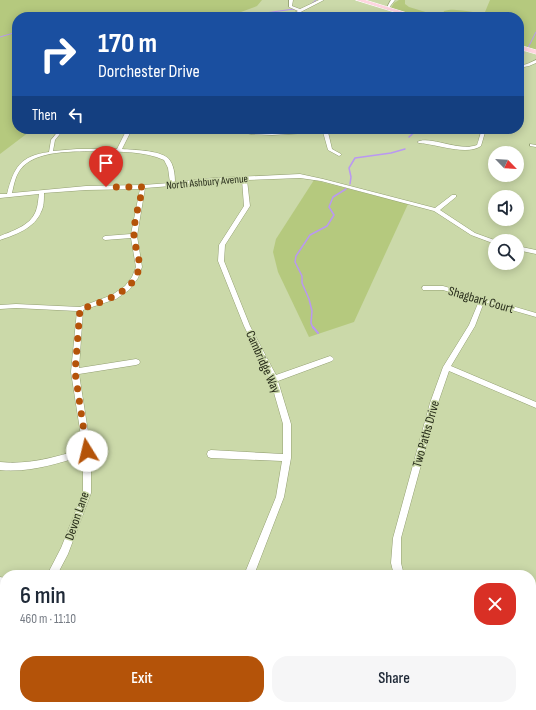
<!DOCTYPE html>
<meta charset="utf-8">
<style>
:root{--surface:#fff;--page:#f6f6f7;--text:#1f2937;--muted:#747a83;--accent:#b45309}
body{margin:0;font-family:"Sofia Sans Condensed",sans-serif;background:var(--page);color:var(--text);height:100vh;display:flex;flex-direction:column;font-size:15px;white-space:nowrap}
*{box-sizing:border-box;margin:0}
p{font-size:13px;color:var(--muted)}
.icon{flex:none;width:22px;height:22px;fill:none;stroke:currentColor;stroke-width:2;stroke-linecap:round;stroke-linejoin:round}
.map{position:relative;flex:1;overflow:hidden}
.panel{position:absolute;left:0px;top:570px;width:536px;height:140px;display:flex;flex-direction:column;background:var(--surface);border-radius:16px 16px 0 0;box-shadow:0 2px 10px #0003}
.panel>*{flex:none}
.top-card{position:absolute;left:12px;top:12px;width:512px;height:122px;border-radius:16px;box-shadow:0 2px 10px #0003;background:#1a4fa0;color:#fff;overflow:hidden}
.needle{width:26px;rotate:115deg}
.fabs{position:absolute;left:488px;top:146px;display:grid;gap:8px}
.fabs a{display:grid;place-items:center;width:36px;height:36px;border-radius:50%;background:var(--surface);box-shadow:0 2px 10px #0003;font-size:20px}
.pin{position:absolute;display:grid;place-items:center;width:34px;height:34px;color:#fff;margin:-41px -17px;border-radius:50% 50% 50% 0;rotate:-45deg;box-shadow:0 0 4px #0007}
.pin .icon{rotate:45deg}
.me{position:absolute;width:44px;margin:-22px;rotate:351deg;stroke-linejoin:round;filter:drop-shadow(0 0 3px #0008)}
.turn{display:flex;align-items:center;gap:14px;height:84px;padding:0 20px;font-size:18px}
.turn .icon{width:52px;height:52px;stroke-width:2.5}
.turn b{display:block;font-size:28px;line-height:34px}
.then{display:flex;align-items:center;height:38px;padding:0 20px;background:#0003;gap:8px;font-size:15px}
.round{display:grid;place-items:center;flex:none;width:42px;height:42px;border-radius:16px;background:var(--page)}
.head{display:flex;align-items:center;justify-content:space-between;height:68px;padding:0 20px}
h1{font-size:24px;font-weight:600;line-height:30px}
.action{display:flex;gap:8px;margin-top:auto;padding:8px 20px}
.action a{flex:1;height:46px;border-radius:16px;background:var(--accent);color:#fff;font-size:16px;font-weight:600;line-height:46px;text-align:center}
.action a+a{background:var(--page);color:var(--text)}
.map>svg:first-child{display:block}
</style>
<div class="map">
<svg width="536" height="710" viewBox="0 0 536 710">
<rect width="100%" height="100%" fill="#cbd9a9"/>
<g fill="#b5c97e">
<path d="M0,0h262l-5,6 -16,6 -50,5h-174v112h16l-33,25z"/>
<path d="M399,0h6v4l4,3 33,10h-21l-30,-9 3,-5z"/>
<path d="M490,0h46v50l-17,-4v-29h-73l-3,-3 1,-3c13,-4 27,3 41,1z"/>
<path d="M314,180l94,24 -54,118 -45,15 -31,-65 -5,-20 3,-13z"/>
</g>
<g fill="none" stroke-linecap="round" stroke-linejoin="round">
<g stroke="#ba98f2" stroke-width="1">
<path d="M310,5l6,-5"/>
<path d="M63,17l11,-2 18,2"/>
<path d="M236,17l58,-8"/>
<path d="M0,37l17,-5"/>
<path d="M528,48l8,-16"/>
<path d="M519,62l5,-9"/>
</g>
<g stroke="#ba98f2" stroke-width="1.5">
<path d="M409,137l9,-8"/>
<path d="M350,184l1,-7 -2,-9 6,-10 36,-5 14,-4"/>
<path d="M313,328l-2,-5 1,-12 -3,-12 -7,-16v-7l-7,-14 1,-6 14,-21 17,-9 7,-11 -5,-8 4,-10 13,-8"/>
</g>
<path stroke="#ba98f2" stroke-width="2" d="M313,327l5,6"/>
<defs>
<g id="minor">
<path d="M289,0h4l-1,6 8,3 19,-9h5l-33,17h-5l12,-6 -9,-4z"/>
<path d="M391,0h4l-7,9h-2z"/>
<path d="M536,60v3l-7,3 -10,2v-2l8,-2z"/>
<path d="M60,129h4l-9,11 -2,11 24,-2h40l9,-18 2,-2h5l-3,4 -8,16c12,1 36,1 46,9 6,6 7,17 7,24l39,-4 86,-4 23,5 112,29 17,-13h4v2l-16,13 35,23 22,8h-2v3l-24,-9 -37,-24 -113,-30 -21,-3 -53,2 3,26 -25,39 -1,16 26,65 26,49 54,-19 2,1 2,2 -2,2 -54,20 13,43v34l-7,39 -30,78h-10l32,-78 6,-36 -71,-3 -3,-1 -1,-3 1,-3 3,-1 72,4v-30l-13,-45 -26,-53 -26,-65 1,-16 25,-39 -2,-26 -67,5 -2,2 -2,-1 -26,2 -8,48 5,31 -4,11 -9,12 -13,9 -33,11 -4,58 57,-9 3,1 1,2 -1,2 -3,1 -57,9 12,77v42l-23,61 -11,21h-10l14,-27 22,-55v-37c-28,8 -54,17 -83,14v-8c29,3 55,-5 83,-13l-12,-77 6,-61 -61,-3 -16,1v-4l16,-1 64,3 32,-12 13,-9 7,-9 4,-10 -5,-29 -26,2 -3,-2 3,-2 26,-2 9,-45 -54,1 -42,3c0,7 0,14 -3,19 -6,16 -26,23 -41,28v-4c12,-5 29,-10 35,-23 3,-6 3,-13 4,-19l-39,4v-4h7c7,-27 13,-38 42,-42l2,-12zM99,151c22,1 45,0 65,9l4,8 2,15 -27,2 -57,1 -74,7c2,-8 3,-16 8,-23 15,-21 56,-18 79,-19z"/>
<path d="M227,129l45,4 57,-4h24l-2,1 -23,2 4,17 9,5v1l-2,1 -11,-6 -5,-18 -51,3 -21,-1z"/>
<path d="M482,129h4l-5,17c-14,10 -45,-2 -62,-3l-2,-1c12,-7 42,10 60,3z"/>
<path d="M530,144l6,1v2l-6,-1z"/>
<path d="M517,246l19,4v4l-19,-4z"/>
<path d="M423,286h20l93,27v4l-52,-15 -9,24 -24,40 85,36v6l-87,-37 -11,32 -37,135v25l3,12h-10l-3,-12 2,-25 37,-135 13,-36 26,-42 10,-24 -36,-11h-20l-1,-2z"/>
<path d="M0,577l5,1v10l-5,-1z"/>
<path d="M531,665l5,2v10l-5,-2z"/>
<path d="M188,705h10l-2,5h-10z"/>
<path d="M285,705h15l2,1 1,4h-15l-2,-1z"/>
</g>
<g id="primary">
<path d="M356,0h9l55,17h-9z"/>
<path d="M519,45l17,5v4l-17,-5z"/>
</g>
</defs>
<use href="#minor" stroke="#939f72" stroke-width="1"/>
<use href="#primary" stroke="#fff" stroke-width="1"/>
<use href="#minor" fill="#fff" fill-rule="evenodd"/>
<use href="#primary" fill="#ffd5e0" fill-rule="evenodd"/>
</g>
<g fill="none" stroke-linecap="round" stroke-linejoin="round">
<path stroke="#b45309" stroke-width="7" stroke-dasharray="0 12.6" d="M87,451l-12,-79 5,-63c20,-6 57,-17 59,-43 1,-10 -5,-20 -5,-30 -1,-13 6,-35 9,-49h-37"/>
</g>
<g text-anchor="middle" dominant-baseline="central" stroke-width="3" stroke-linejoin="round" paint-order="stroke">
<g font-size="11" fill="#272c1a" stroke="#cbd9a9">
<text transform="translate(207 182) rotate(-5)">North Ashbury Avenue</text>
</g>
<g font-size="13" fill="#272c1a" stroke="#cbd9a9">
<text transform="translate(481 300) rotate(16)">Shagbark Court</text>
<text transform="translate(263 362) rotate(66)">Cambridge Way</text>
<text transform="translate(426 434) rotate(-74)">Two Paths Drive</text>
<text transform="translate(77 516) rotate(-71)">Devon Lane</text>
</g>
</g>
</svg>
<div class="fabs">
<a><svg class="needle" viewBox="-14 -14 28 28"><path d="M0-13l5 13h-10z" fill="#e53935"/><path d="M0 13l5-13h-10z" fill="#747a83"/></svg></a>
<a><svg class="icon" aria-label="sound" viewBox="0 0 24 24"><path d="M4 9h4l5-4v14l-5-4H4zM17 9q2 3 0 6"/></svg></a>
<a><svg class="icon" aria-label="search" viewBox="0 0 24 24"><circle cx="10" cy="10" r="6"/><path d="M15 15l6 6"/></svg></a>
</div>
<div class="pin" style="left:106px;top:187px;background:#d93025"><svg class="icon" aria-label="arrive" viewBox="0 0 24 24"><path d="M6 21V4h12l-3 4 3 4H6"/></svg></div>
<svg class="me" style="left:87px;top:451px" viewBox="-20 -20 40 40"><circle r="19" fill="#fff"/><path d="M0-13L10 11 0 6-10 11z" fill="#b45309"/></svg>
<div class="top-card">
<div class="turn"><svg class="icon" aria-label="right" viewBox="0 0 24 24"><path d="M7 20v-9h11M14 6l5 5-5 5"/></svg><div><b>170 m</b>Dorchester Drive</div></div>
<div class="then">Then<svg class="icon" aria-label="left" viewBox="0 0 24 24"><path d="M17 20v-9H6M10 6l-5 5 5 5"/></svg></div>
</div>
<section class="panel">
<div class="head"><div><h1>6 min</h1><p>460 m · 11:10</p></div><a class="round" style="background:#d93025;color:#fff"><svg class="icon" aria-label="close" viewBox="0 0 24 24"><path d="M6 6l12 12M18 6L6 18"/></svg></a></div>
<div class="action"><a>Exit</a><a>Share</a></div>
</section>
</div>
